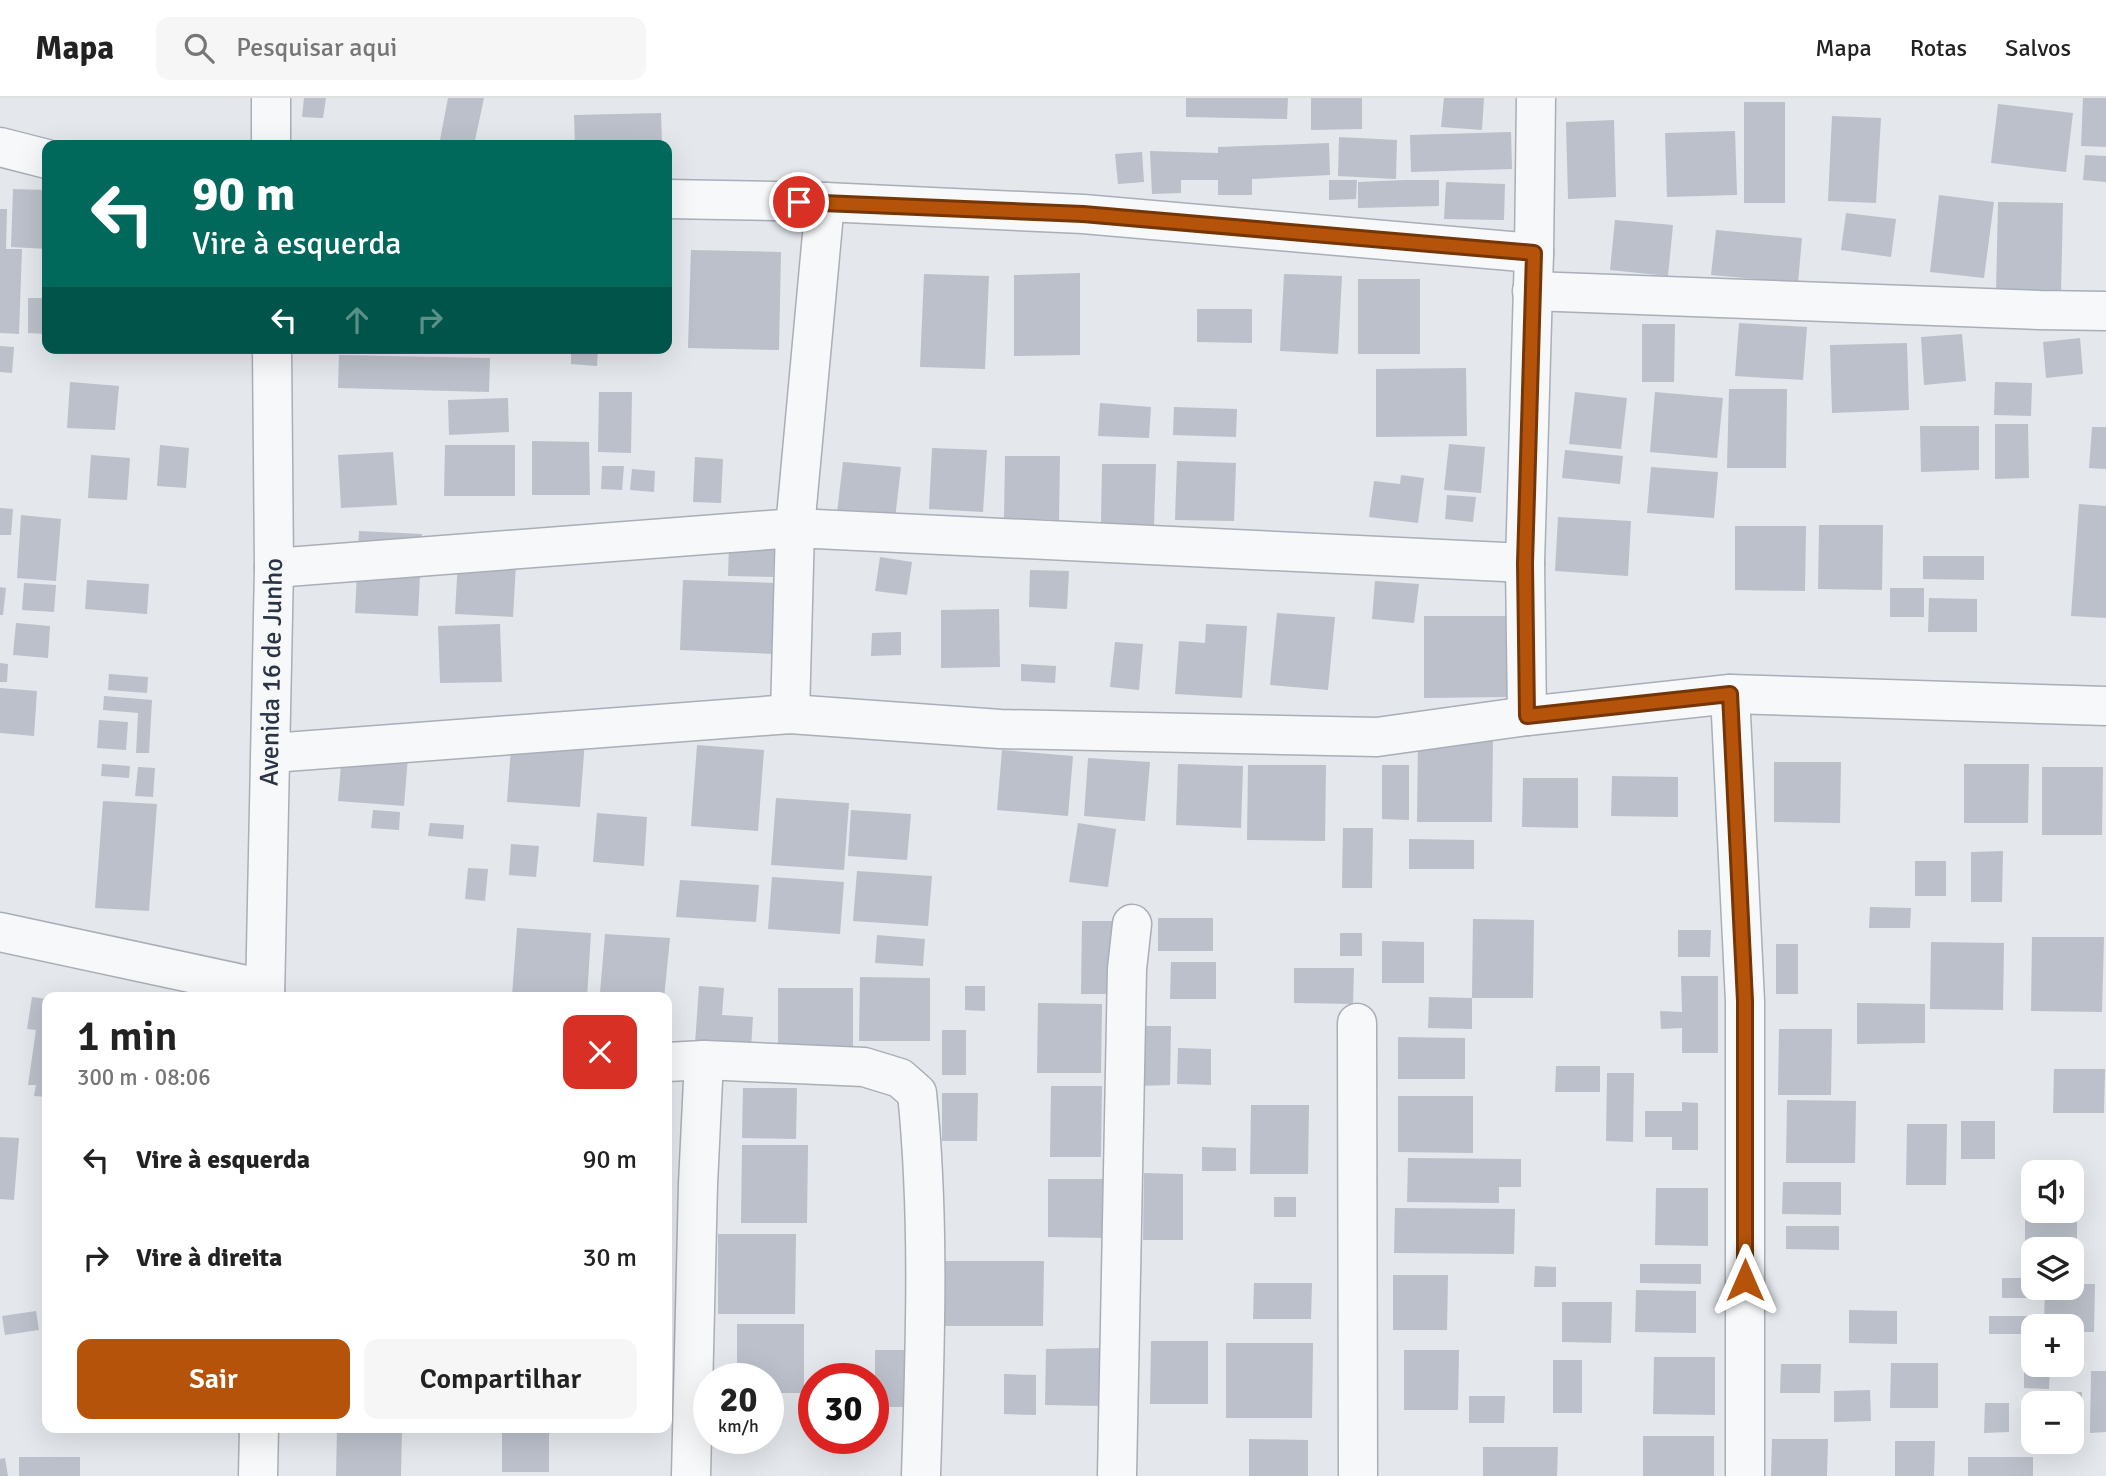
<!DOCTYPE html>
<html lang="pt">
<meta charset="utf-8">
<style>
:root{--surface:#fff;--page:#f6f6f6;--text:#222;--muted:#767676;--line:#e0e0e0;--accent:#b45309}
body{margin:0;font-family:Signika,sans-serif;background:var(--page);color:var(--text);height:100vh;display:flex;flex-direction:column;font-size:26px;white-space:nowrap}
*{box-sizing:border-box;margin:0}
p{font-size:23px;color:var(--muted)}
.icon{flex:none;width:38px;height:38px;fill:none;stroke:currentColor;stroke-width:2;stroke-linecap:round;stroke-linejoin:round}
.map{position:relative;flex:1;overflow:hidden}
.drawer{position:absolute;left:42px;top:894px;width:630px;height:441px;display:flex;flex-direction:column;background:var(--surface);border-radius:14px;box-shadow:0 7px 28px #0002}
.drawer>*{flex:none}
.hud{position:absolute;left:42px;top:42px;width:630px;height:214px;border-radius:14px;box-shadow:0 7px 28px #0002;background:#00695c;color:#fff;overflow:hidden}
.controls{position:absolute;left:2021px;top:1062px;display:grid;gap:14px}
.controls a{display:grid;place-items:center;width:63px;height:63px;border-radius:14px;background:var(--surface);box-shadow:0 7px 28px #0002;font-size:35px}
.speed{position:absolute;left:693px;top:1265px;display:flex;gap:14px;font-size:35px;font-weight:700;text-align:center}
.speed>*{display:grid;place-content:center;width:91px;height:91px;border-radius:50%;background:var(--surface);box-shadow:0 7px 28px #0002;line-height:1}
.speed small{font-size:18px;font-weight:400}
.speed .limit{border:10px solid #d22;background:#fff;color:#111}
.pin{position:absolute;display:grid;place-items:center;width:60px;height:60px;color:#fff;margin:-30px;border:4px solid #fff;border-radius:50%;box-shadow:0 2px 7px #0007}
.me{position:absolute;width:77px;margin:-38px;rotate:0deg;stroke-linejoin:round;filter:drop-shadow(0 0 5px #0008)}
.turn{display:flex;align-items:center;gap:24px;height:147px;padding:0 35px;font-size:32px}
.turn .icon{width:91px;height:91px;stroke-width:2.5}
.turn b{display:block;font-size:49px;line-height:60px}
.lanes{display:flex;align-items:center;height:66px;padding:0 35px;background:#0003;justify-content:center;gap:35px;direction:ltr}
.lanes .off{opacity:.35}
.round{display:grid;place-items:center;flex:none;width:74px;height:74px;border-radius:14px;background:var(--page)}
.overview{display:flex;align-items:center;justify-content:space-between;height:119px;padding:0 35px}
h1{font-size:42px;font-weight:600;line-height:52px}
.action{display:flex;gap:14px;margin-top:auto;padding:14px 35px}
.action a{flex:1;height:80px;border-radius:14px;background:var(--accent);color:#fff;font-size:28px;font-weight:600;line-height:80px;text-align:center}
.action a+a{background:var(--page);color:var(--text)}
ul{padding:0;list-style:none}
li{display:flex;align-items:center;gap:21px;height:98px;padding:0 35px}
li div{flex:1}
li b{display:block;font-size:26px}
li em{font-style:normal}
header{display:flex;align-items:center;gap:42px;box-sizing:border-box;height:98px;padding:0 35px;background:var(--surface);border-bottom:2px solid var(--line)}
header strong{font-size:33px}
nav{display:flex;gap:38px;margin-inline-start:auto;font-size:24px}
.search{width:490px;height:63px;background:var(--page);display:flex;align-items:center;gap:18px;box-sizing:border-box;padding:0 24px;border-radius:14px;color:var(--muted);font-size:26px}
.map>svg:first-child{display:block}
</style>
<header>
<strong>Mapa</strong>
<div class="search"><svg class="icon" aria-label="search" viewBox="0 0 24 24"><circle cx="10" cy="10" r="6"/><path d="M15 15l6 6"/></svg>Pesquisar aqui</div>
<nav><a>Mapa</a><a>Rotas</a><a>Salvos</a></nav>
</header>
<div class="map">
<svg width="2106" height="1378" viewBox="0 0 2106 1378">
<rect width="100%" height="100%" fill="#e4e7ec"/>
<g fill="#bbc0ca">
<path d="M304,0h22l-3,20 -21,-1z"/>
<path d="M448,0h36l-10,47h-35z"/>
<path d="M1186,0h102l-1,21 -101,-2z"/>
<path d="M1311,0h51v31l-51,1z"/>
<path d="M1444,0h40l-2,32 -41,-3z"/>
<path d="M2083,0h23v49l-25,-1z"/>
<rect x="1744" y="4" width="41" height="101"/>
<path d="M1998,6l75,9 -7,59 -75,-9z"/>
<path d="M661,15l1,32h-87l-1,-30z"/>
<path d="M1832,18l49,2 -5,85 -48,-2z"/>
<path d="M1614,22l2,77 -48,2 -2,-77z"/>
<path d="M1735,33l2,64 -70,2 -2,-64z"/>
<path d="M1511,34l1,37 -101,3 -1,-37z"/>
<path d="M1339,39l58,3 -1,39 -39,-2v-2v2l-19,-1z"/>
<path d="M1329,45l1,32 -78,4v16h-34v-15h-37v13l-29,1 -2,-43 68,2v-6z"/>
<path d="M1142,54l2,30 -26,2 -3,-30z"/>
<path d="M2085,57l21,1v26l-23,-2z"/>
<path d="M1329,82h28l-1,19 -27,1z"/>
<path d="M1405,82h34v26l-81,2v-26z"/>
<path d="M1446,84l59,2 -1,36 -60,-1z"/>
<path d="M13,91l34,1v59l-36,-2z"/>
<path d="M1939,97l55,7 -10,76 -54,-6z"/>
<path d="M1998,104l65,1 -2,90 -65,-1z"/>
<path d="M0,111h7l-1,40h16l-3,85 -19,-1z"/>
<path d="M1846,115l50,6 -5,38 -50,-7z"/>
<path d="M1615,122l58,5 -5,51 -58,-6z"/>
<path d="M1716,132l86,8 -4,45 -87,-8z"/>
<path d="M691,152l90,2 -2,98 -91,-2z"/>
<path d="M1080,175v82l-66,1v-81z"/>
<path d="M924,176l65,2 -4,93 -65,-2z"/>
<path d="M1284,176l58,2 -4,78 -58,-3z"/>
<rect x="1358" y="181" width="62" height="75"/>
<path d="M28,200h19v36l-19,-1z"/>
<path d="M1197,211h55v34l-55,-1z"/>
<path d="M1739,225l68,4 -4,53 -68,-4z"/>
<path d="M1642,226h33l-1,58h-32z"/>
<path d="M1962,236l4,47 -42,4 -3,-48z"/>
<path d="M2080,240l3,36 -37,4 -3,-36z"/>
<path d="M1907,245l2,67 -77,3 -2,-68z"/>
<path d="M0,248l14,1 -2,26 -12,-1z"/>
<path d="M571,250h27l-1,18 -26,-2z"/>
<path d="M339,257l151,3 -1,34 -151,-4z"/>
<path d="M1466,270l1,68 -91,1v-68z"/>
<path d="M70,284l49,4 -4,44 -48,-2z"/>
<path d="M1995,284l37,1 -1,33 -37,-1z"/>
<path d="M1729,291h58l-1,79h-59z"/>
<path d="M599,294h33l-1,61 -33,-1z"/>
<path d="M1575,294l52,6 -6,51 -52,-5z"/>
<path d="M1655,294l68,6 -6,60 -67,-6z"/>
<path d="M508,300l1,34 -60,3 -1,-35z"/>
<path d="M1100,305l51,4 -2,31 -51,-2z"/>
<path d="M1174,309l63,2 -1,28 -63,-2z"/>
<path d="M1995,326h33l1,54 -34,1z"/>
<path d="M1920,328h59v44l-58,2z"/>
<path d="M2092,329h14v42l-17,-1z"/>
<path d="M532,343l57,1 1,53h-58z"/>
<path d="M1449,346l36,3 -4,46 -37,-3z"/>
<path d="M160,347l29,3 -3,40 -29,-2z"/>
<path d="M445,347h70v51h-71z"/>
<path d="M932,350l55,2 -4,62 -54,-3z"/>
<path d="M1565,352l58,6 -3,28 -58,-6z"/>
<path d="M393,354l4,53 -56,3 -3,-53z"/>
<path d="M91,357l39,3 -3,42 -39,-2z"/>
<path d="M1005,358h55l-1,64 -55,-2z"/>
<path d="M695,359l28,2 -2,44 -28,-1z"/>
<path d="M1177,363l59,2 -2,58 -59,-1z"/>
<path d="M843,364l58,5 -6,52 -58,-6z"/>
<path d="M1102,366h54l-2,61 -53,-2z"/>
<path d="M602,368h22l-2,24 -21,-1z"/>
<path d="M1651,369l67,5 -4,46 -67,-5z"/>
<path d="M632,371l23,2 -1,21 -24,-2z"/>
<path d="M1401,377l23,3 -6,45 -49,-6 5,-36 26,3z"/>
<path d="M1447,397l29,2 -3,25 -28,-3z"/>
<path d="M2079,406l27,2v112l-35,-2z"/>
<path d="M0,410l13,1 -2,26h-11z"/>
<path d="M21,417l40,4 -5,62 -39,-3z"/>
<path d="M1558,419l73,4 -3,55 -73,-5z"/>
<path d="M1819,427h64l-1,65 -64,-1z"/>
<path d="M1735,428h71l-1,65 -70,-1z"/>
<path d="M359,433l63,3 -4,82 -63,-3z"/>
<path d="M729,447l46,1 -2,31 -45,-1z"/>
<path d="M1923,458h61v24l-61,-1z"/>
<path d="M880,459l32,5 -5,33 -32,-4z"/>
<path d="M458,462l58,4 -3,53 -58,-3z"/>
<path d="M1030,472l39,1 -2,38 -38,-2z"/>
<path d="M87,482l62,4 -2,30 -62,-5z"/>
<path d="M683,482l94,3 -3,71 -94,-4z"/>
<path d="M1375,483l44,3 -5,39 -42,-4z"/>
<path d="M24,485l32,2 -2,27 -32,-2z"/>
<path d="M0,489l6,1 -3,27h-3z"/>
<rect x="1890" y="490" width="34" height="29"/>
<path d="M1929,500l48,1v33h-49z"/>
<path d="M999,511l1,58 -59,1v-58z"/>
<path d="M1277,515l58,4 -7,73 -58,-5z"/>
<path d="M1424,518h83l1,81 -84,1z"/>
<path d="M16,525l34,3 -2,32 -35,-3z"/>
<path d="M500,526l2,58 -62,1 -2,-57z"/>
<path d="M1206,526l41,2 -5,72 -67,-4 4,-53 26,2z"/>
<path d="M901,534v23l-30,1 1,-23z"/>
<path d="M1115,544l28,2 -4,46 -29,-3z"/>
<path d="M0,565l8,1 -1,18h-7z"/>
<path d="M1021,566l35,2 -1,17 -34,-2z"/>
<path d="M109,576l39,3 -1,16 -39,-3z"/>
<path d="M0,590l37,3 -3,45 -34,-3z"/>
<path d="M104,598l48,4 -3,53h-13l2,-40 -35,-3z"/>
<path d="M99,622l29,2 -2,28 -29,-2z"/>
<path d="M344,630l66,4 -6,74 -66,-5z"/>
<path d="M512,637l73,5 -5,67 -73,-5z"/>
<path d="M1418,638h75l-1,86h-75z"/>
<path d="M697,647l67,5 -6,81 -67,-5z"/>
<path d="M1002,652l71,6 -5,60 -71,-6z"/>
<path d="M1088,660l62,4 -5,59 -61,-5z"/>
<path d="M1774,664h67l-1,61 -66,-1z"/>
<path d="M102,666l28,2 -1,12 -28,-2z"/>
<path d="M1178,666l65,2 -2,62 -65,-3z"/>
<path d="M1964,666h65l-1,59h-64z"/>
<path d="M1248,667h78l-1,76 -78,-1z"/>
<path d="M1382,667h27v55l-27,-1z"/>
<path d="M138,669l17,1 -2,29 -18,-1z"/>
<path d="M2042,669h61l-1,68h-60z"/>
<path d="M1612,678l66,1v40l-67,-1z"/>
<path d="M1523,680h55v50l-56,-1z"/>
<path d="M776,700l73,5 -5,67 -73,-5z"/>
<path d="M103,703l54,3 -8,107 -54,-3z"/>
<path d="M373,712l27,2 -1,18 -28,-2z"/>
<path d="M851,712l60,4 -4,46 -59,-4z"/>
<path d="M597,715l50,4 -3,49 -51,-4z"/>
<path d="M430,725l34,2 -1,14 -35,-3z"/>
<path d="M1078,725l38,6 -8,58 -39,-5z"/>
<path d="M1343,730h30l-1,60h-30z"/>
<path d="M1409,741l65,1v29h-65z"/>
<path d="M511,746l28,2 -3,31 -27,-2z"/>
<path d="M2003,753l-1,51h-31v-50z"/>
<rect x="1915" y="763" width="31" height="35"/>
<path d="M468,770l20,1 -3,32 -20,-2z"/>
<path d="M857,773l75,5 -4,50 -75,-5z"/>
<path d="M772,779l72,5 -4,52 -72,-5z"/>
<path d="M680,782l79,5 -3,37 -80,-5z"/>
<path d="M1870,809l41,1 -1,20h-41z"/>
<rect x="1158" y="820" width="55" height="33"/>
<path d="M1473,821l61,1 -1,78h-61z"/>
<path d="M1082,823h36l-1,73h-36z"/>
<path d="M517,830l74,5 -4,65 -75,-2z"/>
<path d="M1678,832h33l-1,27h-32z"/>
<rect x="1340" y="835" width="22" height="23"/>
<path d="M605,836l65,4 -6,60 -64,-5z"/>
<path d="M877,837l48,4 -2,27 -48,-3z"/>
<path d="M2032,839h72l-2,75 -71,-1z"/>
<path d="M1382,843l42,1v41h-42z"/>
<path d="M1931,844l73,1 -1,67 -73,-1z"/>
<rect x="1776" y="846" width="22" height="50"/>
<path d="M1171,864h45v37h-46z"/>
<path d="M1294,870h60l-1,36 -59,-1z"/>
<path d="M1681,878h37v77h-36v-25l-21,1 -1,-18 22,1z"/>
<path d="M860,879l70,1v63h-71z"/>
<path d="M699,888l25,2 -2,27 31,2 -2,31 -56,-4z"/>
<path d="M965,888h20v25l-20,-1z"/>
<path d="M778,890h75v59l-75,-1z"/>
<path d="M32,899l15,2v98l-13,-1 2,-11h-8l8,-55 -9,-1z"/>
<path d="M1429,899l43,1v31l-44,-1z"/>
<path d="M1038,905l64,1 -1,69h-64z"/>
<path d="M1857,905l68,1v39l-68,1z"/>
<path d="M1138,928h33l-1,59 -33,1z"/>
<path d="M1779,931h53l-1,66h-53z"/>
<rect x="942" y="932" width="24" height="45"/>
<path d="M1398,939l67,1v41h-67z"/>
<path d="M1178,950l33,1v36l-34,-1z"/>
<path d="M1556,968h44v26h-45z"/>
<path d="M2054,971h51l-1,44h-51z"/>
<path d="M1607,975h27l-1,69 -27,-1z"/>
<path d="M1051,988h51l-1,71h-51z"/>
<path d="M743,990h54l-1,51 -54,-1z"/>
<path d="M942,995h36l-1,48h-35z"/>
<path d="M1398,998h75v57l-75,-1z"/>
<path d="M1787,1002l69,1 -1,62h-69z"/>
<path d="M1682,1004l16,1v47h-26v-13h-27v-26h37z"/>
<path d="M1251,1007h58l-1,69h-58z"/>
<rect x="1961" y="1023" width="34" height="38"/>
<path d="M1907,1026h40l-1,61h-40z"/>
<path d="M0,1039l19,1 -5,62 -14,-1z"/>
<path d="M742,1047h66l-1,78h-66z"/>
<path d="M1202,1049l34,1v23h-34z"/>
<path d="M1408,1060l113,1v28h-22v16l-92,-1z"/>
<path d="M1144,1075l39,1v66h-40z"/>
<path d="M1048,1081h58v59l-58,-1z"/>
<path d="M1783,1084h58v33l-59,-1z"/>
<path d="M2072,1085h5v68h-5v-1l-47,1v-67h9v27h38z"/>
<path d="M1656,1090h52v58l-53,-1z"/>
<rect x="1274" y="1099" width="22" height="20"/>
<path d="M1395,1110l120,1 -1,45 -120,-1z"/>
<path d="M1786,1128h53v24l-53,-1z"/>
<path d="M718,1136h78l-1,80h-77z"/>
<path d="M945,1163h99l-1,65h-98z"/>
<path d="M1640,1166h61v20l-61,-1z"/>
<path d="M1535,1168l21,1v20h-22z"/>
<path d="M1393,1177h55l-1,55h-54z"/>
<path d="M2002,1180h32v10h3v10h-35z"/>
<path d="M1254,1185h58l-1,36h-58z"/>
<path d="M2072,1186h23l-1,48h-22v-6h-28l1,-38h27z"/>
<path d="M1636,1192l60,1v42l-61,-1z"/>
<path d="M1562,1204h50l-1,41 -49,-1z"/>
<path d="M1849,1212l48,1v33l-48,-1z"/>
<path d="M36,1213l3,19 -34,5 -3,-19z"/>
<path d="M1989,1218h40l-1,18h-39z"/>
<path d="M737,1226h67v69h-36v-14h-31z"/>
<path d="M1151,1243h57v63h-58z"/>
<path d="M1226,1245h87l-1,75h-86z"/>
<path d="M2024,1248h10v19h16l-1,24 -25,-1z"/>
<path d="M1103,1250l-1,58 -57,-1 1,-56z"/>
<path d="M875,1252h38l-1,57h-37z"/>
<path d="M1404,1252h55l-1,60h-54z"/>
<path d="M1654,1259h61v58l-62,-1z"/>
<rect x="1553" y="1262" width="29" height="53"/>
<path d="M1891,1265h47v45h-48z"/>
<path d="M1781,1266h40l-1,29h-40z"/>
<path d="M2091,1273h15v61l-16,1z"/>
<path d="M1004,1276l32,1v40l-32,-1z"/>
<path d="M1870,1292l1,31 -37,1v-31z"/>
<path d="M2047,1294h35l-1,46h-9v-34h-25z"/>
<path d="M1469,1298h36l-1,27h-35z"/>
<path d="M1985,1305h24v29l-25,1z"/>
<path d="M337,1330h65l-1,48h-65z"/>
<rect x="502" y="1330" width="47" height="44"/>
<rect x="1643" y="1338" width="71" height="40"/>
<path d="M1249,1341l59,1v36h-59z"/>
<path d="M1772,1341h56l-1,37h-56z"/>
<path d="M1895,1343h40l-1,35h-39z"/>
<path d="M1483,1349h75l-1,29h-74z"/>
<rect x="19" y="1359" width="61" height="19"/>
<rect x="1968" y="1359" width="65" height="19"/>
<path d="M5,1360l3,18h-8v-17z"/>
</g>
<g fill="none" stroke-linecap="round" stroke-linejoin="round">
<defs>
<g id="minor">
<path d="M271,0v47"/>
<path d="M1536,0l-2,155 -9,310 2,153 203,-22 376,12"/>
<path d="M0,49l47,12"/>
<path d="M667,101l158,3 258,12 451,39"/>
<path d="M1532,193l508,19 66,1"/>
<path d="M274,470l521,-40 730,35"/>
<path d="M1730,596l15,307v475"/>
<path d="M790,616l5,-186 30,-326"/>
<path d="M272,655l518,-39 210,15 377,8 150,-21"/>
<path d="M0,834l265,57"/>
<path id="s1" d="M265,900l9,-430 -2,-220"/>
<path d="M1357,925l1,453"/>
<path d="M704,962l160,7 36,11 17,15c13,127 8,256 4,383"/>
<path d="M667,964l37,-2 -6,124 -7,292"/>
<path d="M258,1378l1,-48"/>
<path d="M1117,1378l10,-507 5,-45"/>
</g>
</defs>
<use href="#minor" stroke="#a9aeb7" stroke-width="41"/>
<use href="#minor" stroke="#f7f8fa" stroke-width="38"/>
</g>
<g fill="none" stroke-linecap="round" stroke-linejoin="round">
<defs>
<path id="route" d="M799,104l284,12 451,39 -9,310 2,153 203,-22 15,307v279"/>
</defs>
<use href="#route" stroke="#753606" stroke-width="18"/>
<use href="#route" stroke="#b45309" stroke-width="12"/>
</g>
<g text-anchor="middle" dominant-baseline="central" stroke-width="6" stroke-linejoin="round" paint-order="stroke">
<g font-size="26" fill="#2b3445" stroke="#f4f6f9">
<text stroke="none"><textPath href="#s1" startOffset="326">Avenida 16 de Junho</textPath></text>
</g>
</g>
</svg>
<div class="controls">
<a><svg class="icon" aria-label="sound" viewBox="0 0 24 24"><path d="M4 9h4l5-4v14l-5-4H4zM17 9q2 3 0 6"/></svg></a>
<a><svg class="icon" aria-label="layers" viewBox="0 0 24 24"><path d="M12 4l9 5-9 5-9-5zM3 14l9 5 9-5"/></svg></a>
<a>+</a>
<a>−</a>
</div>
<div class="speed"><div>20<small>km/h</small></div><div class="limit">30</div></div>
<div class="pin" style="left:799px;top:104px;background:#d93025"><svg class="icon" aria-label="arrive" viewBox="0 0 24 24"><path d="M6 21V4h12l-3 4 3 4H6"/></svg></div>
<svg class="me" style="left:1745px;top:1182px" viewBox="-20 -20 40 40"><path d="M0-17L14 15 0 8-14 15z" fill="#b45309" stroke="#fff" stroke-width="4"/></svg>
<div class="hud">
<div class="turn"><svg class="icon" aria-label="left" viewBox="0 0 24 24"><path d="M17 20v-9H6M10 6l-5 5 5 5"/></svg><div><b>90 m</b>Vire à esquerda</div></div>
<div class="lanes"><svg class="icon" aria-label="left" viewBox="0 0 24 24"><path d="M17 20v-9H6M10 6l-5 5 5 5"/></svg><svg class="icon off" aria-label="ahead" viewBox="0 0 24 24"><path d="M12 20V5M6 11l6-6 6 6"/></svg><svg class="icon off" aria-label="right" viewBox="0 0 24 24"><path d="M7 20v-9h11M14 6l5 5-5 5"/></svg></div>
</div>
<section class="drawer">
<div class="overview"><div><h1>1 min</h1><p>300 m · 08:06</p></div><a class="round" style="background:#d93025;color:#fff"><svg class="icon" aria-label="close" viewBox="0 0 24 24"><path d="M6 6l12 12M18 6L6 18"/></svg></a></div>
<ul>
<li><svg class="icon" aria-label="left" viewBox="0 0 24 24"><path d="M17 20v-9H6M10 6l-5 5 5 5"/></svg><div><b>Vire à esquerda</b></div><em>90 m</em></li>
<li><svg class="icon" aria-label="right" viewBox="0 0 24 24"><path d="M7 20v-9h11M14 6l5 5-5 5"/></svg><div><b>Vire à direita</b></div><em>30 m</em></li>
</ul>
<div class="action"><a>Sair</a><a>Compartilhar</a></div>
</section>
</div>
